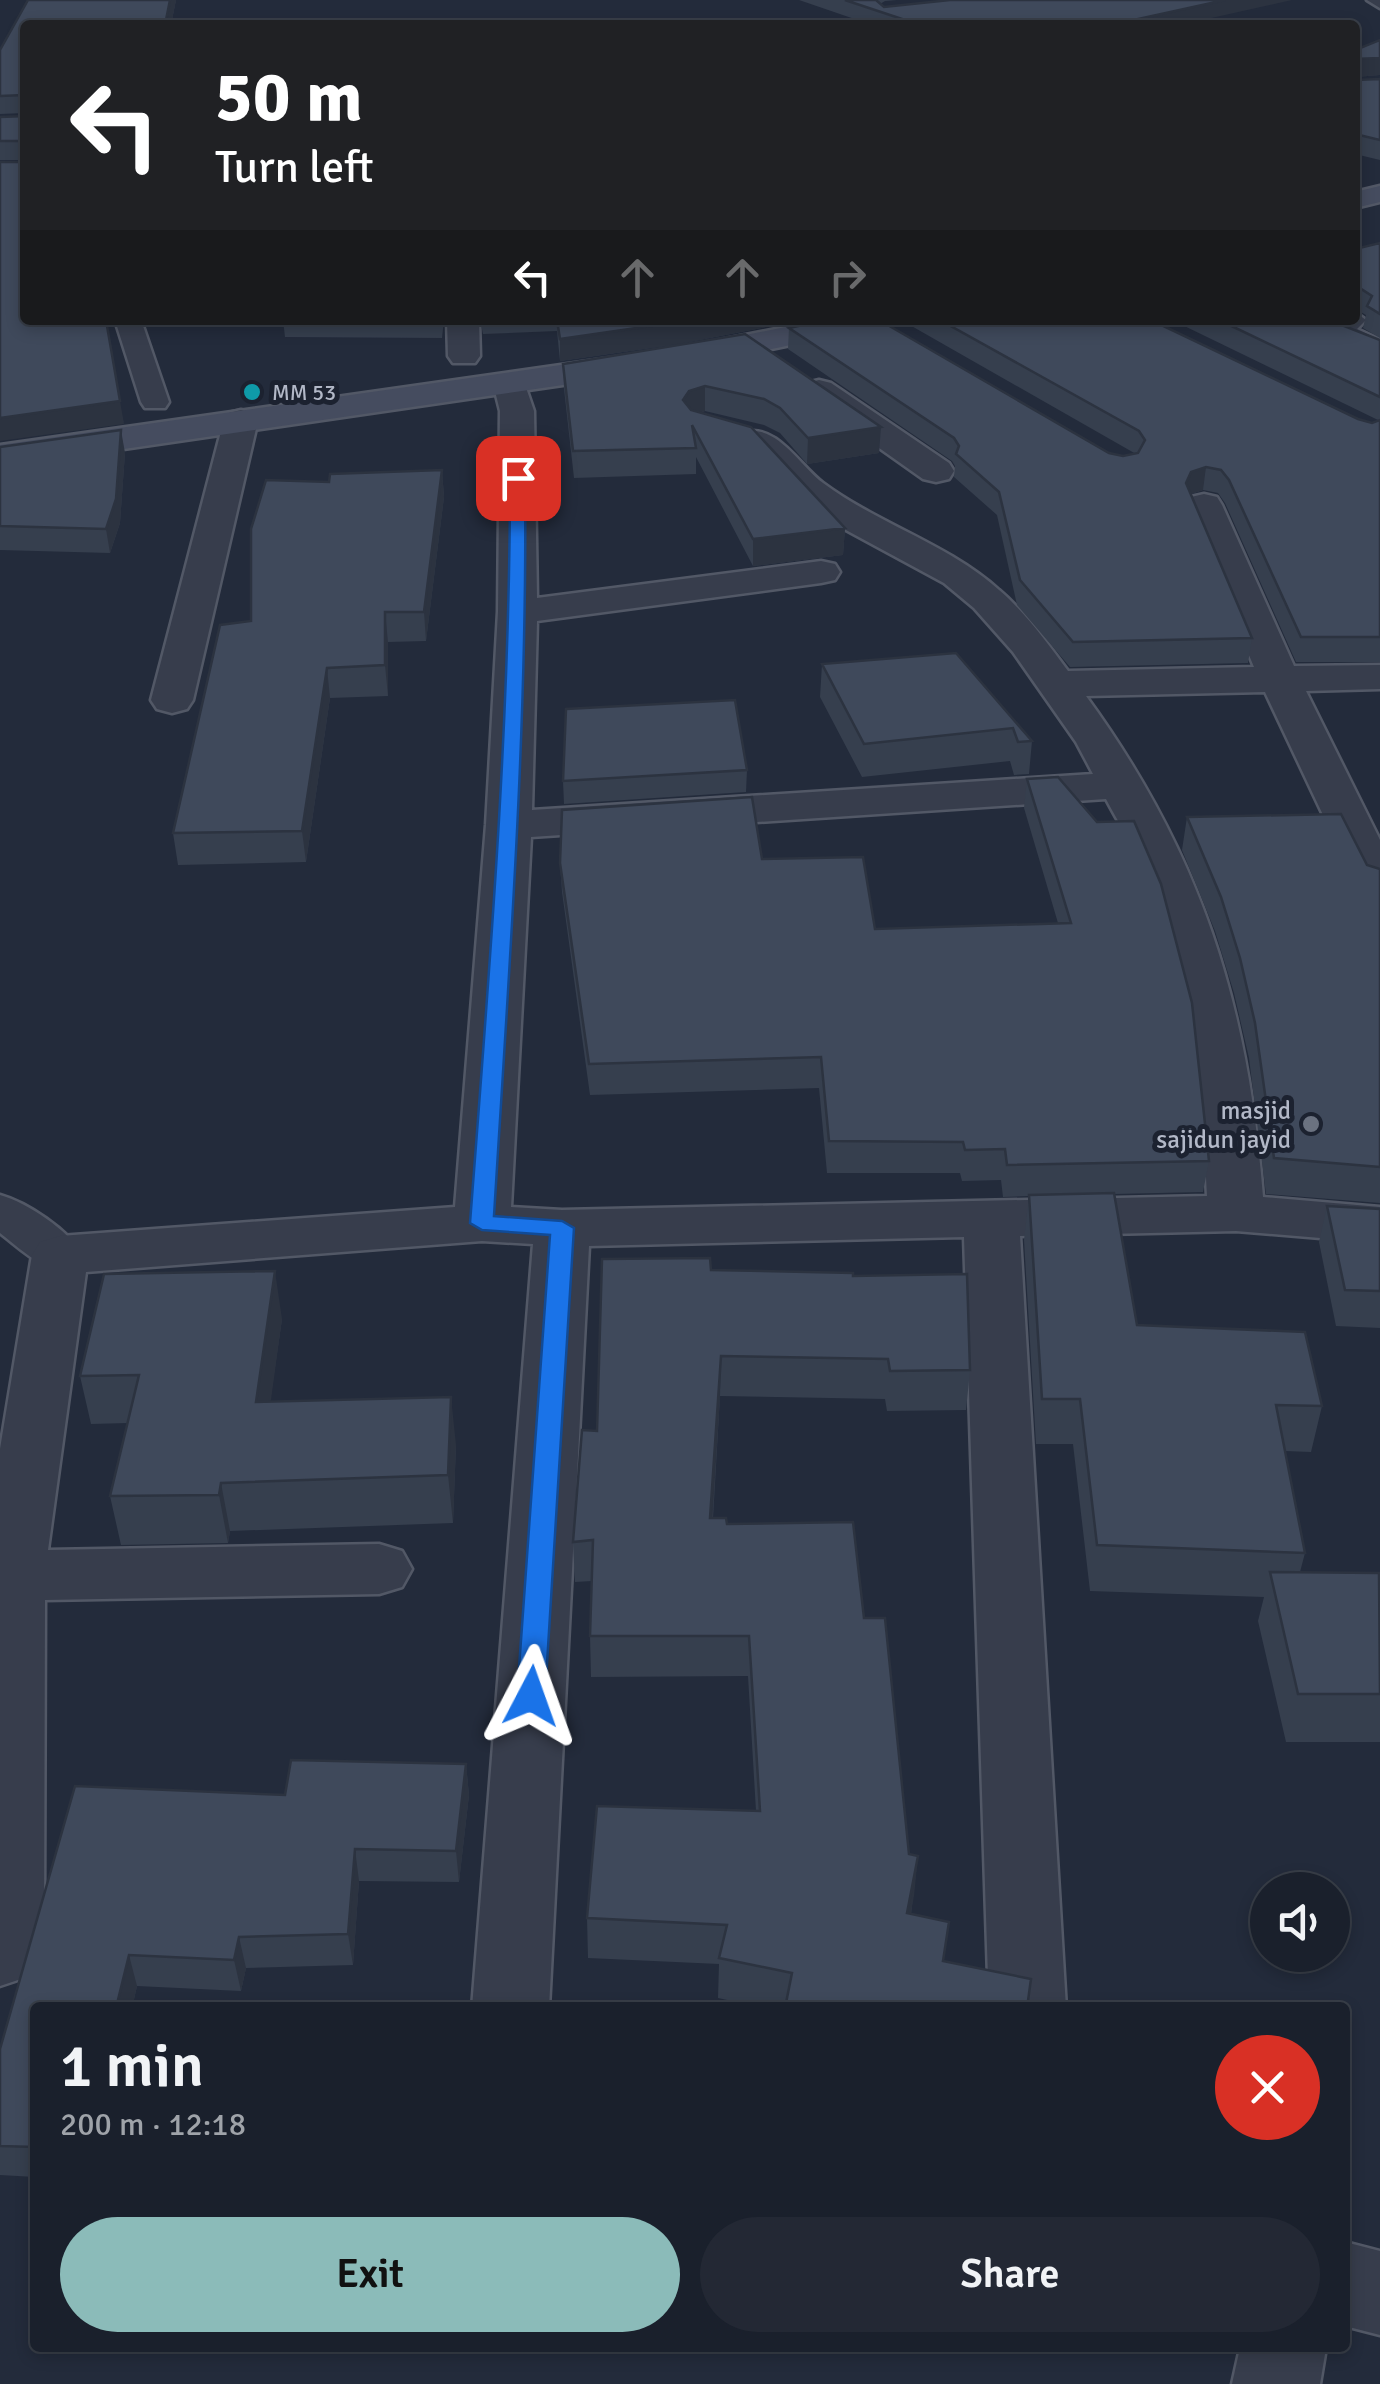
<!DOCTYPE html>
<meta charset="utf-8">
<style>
:root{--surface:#1a202c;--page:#232834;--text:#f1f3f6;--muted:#9fa3a9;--line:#383e48;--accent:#8bbbb9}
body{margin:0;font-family:Signika,sans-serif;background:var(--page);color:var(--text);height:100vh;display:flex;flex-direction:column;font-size:38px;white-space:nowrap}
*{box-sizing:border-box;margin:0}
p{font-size:32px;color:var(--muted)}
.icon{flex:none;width:55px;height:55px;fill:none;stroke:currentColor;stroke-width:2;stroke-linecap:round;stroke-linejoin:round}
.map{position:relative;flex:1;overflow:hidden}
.side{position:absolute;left:30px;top:2002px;width:1320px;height:350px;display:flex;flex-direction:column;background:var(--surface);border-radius:10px;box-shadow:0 5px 15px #0003,0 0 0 2px var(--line)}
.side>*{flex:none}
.guide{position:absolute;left:20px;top:20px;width:1340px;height:305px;border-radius:10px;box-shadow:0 5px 15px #0003,0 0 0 2px var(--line);background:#202124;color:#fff;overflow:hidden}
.tools{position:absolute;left:1250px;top:1872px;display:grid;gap:20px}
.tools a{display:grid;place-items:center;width:100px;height:100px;border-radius:50%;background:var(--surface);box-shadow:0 5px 15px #0003,0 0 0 2px var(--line);font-size:50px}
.pin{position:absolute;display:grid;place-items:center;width:85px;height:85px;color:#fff;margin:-42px;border-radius:20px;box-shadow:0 5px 15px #0006}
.me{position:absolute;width:110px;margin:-55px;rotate:4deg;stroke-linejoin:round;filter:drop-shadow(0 0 8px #0008)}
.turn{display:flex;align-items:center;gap:35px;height:210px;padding:0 30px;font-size:45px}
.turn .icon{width:130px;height:130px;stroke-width:2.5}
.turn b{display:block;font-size:70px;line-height:85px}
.lanes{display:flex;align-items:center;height:95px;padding:0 30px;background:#0003;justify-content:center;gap:50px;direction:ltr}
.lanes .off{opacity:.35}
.round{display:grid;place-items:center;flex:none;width:105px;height:105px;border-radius:52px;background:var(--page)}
.overview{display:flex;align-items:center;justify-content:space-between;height:170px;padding:0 30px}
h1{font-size:60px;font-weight:600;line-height:75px}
.primary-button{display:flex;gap:20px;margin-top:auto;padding:20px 30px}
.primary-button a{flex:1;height:115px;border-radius:60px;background:var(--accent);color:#111;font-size:40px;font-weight:600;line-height:115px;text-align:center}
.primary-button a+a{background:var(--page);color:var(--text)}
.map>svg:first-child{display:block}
</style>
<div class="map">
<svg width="1380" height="2384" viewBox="0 0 1380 2384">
<rect width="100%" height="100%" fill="#232b3b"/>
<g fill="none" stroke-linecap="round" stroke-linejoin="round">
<defs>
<g id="service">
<path d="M115,320h26l28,82 -4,6h-20l-4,-6z"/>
<path d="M0,1195c28,8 68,35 83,60l-7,11c-32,9 -52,-15 -76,-33z"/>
</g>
<g id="minor">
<path d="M1367,0h13v8z"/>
<path d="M1355,312l11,8 -9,9 23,11v22l-58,-25 -5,-7 10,-10h28z"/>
<path d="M447,320h32l1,36 -5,7h-22l-5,-7z"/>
<path d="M510,373l12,3 12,35 3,187 284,-37 14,3 5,8 -5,8 -14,3 -284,38 -5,189 561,-36 -17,-32 -63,-90 -39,-44 -30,-25 -122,-66 -37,-28 -45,-50 5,-7c32,-8 54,33 78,51 55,41 125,61 176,107 27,23 48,53 69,81l186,-4 -68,-162 5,-8 13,-3 13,3 5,8 72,161 86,-1v24l-74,2 74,149v61l-17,-4 -6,-10 -92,-195 -179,4c114,156 162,306 177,501l117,10v36l-144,-12 -216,5 46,772h-77l-25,-771 -375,9 -40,762h-77l61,-764 -51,-3 -396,31 -38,278 331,-6 23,7 10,18 -10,18 -23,7 -334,6 -1,326 -17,51 -27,9v-537l32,-194 8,-13 20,-6 395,-29 31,-382 12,-213 2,-201 -7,-28 5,-7zM1106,799c13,25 29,49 39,75 43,103 57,212 62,322l-645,14 -51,-3 20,-370z"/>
<path d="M819,380l12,3 118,80 5,8 -5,8 -13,3 -13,-3 -116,-82 -5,-7 5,-7z"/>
<path d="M241,410l12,3 5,7 -65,280 -6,9 -15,4 -15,-4 -6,-9 73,-280 5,-7z"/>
<path d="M1345,2242l35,9v84l-35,-9z"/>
<path d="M1240,2348h86l-6,36h-88z"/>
</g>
<g id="secondary">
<path d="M1380,186v16l-25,6v-16z"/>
<path d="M821,320h63l-5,7 -11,2 -188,39 -680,99v-22l680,-97z"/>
</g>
</defs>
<use href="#service" stroke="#525866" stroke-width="5"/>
<use href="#minor" stroke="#525866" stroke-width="5"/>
<use href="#secondary" stroke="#525866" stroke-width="5"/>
<use href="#service" fill="#373d4c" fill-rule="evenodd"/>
<use href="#minor" fill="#373d4c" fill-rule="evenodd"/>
<use href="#secondary" fill="#454c5f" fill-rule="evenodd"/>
</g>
<g fill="#363f4e">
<path d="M28,0h148l-5,25h-146l99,399 -100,-264h-24v-43l25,-1v-3l-25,1v-64z"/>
<path d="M799,0h98l-12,1 -5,3 4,3 296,18h-308z"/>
<path d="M1355,50l25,25 -25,2 1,3 24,-1v81l-25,-6z"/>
<path d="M1380,243v95l-17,-10 3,-13 -11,-6v-60z"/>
<path d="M283,320h161l-2,18 -157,-1z"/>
<path d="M480,320h322l-123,24 -119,17 -3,-30 -74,3z"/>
<path d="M901,320h250l207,99 14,4 6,-3 -206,-100h157l51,20v322h-84l-71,-159 -7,-10 -15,-3 -12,4 61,144 -4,25 -178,4 -53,-62 -20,-90 -43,-38 1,-11 -3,-5 -164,-112 1,-21 320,125 14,3 13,-2z"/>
<path d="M745,334l136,93 -2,26 -72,11 -27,-31 -16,-8 -59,-14 -5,2 145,115 -2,27 -90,11 -57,-109v17l-122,4 -10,-89 -1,-25z"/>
<path d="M0,447l125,6 -5,70 -10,30 -110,-3z"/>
<path d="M442,470l2,27 -18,144 -38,1v54l-58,2 -24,164 -128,3 -5,-32 78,-212 78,-139z"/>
<path d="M956,653l76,88 -3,33 -15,1 -4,-14 -148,16 -42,-80 2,-33z"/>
<path d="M747,770l-1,22 -182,12 -1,-23z"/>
<path d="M1027,779l182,382 -6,31 -89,2 23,131 185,81 -11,46 -26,-1 20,102 -5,19 80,6v164h-94l-28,-121 6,-24 -174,-6 -17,-147h-37l-12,-204 5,-44 -26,1 -2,-17 -39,1 -2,-8h-133l-8,-85 -229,7 -28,-203 -2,-29 202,-4 113,70 183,-6 -34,-115z"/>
<path d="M1187,817l193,52v334l-114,-9 -17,-136 -15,-65 -19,-62 -33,-81z"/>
<path d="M1327,1206l53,3v119l-44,-2 -17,-84z"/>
<path d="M711,1270l142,6 117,94 -4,40 -79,1 -2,-12 -165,-3 -7,122 14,6 137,94 45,236 9,2 -7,58 34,47 82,47h-263l-46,-10 1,-34 -131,-6 -1,-40 169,-107 -8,-135 -157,1 -1,-41 2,-55 -17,1 -2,-40 24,-111z"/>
<path d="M282,1319l-12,83 186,43 -3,78 -223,8 -2,12 -107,2 -11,-49 18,-73 -37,1 -11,-48z"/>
<path d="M291,1760l175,4 3,31 -10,87 -100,-1 -6,84 -107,3 -5,23 -104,-5 -5,22h-97v169l-35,-2v-126l75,-263 210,9z"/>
</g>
<g fill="#2c3340">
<path d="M170,0h6l-5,25h-6z"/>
<path d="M1225,0h67l-112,25h-69z"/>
<path d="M1380,58v17l-25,2v-18z"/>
<path d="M692,320h110l-123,24 -119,17v-22z"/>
<path d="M705,386v25l-16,5 -6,-16 6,-9z"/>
<path d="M120,401l4,23 -124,17v-23z"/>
<path d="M881,427l-2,26 -72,11 1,-26z"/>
<path d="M121,430l4,23 -5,70 -10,30 -4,-24z"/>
<path d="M1206,467l-3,23 -15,5 -2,-12 5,-11z"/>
<path d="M442,470l2,27 -18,144 -2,-29z"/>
<path d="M845,528l-2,27 -90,11v-27z"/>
<path d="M385,612l3,30v54l-3,-31z"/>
<path d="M327,668l3,30 -24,164 -4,-31z"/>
<path d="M275,1271l7,48 -18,132 -8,-49z"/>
<path d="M721,1356l-1,40 -10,162v-40z"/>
<path d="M451,1397l5,48 -3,78 -5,-48z"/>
<path d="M221,1483l9,48 -2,12 -9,-48z"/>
<path d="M466,1764l3,31 -10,87 -3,-31z"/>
<path d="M355,1849l4,32 -6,84 -5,-31z"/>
<path d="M918,1856l-4,40 -11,57 4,-40z"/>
<path d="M239,1937l7,31 -5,23 -7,-31z"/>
<path d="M129,1955l8,31 -5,22h-16z"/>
</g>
<g fill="#3f495b" stroke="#2c3340" stroke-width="2.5">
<path d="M28,0h142l-5,25h-140v295h81l14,81 -120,17v-256h24v-21h-24v-24l25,-1 -1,-21 -24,1v-46z"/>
<path d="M845,0h31l8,7 66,-7h275l-114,25h-191z"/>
<path d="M1380,40v18l-25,1 1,21 24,-1v61l-25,-6v-84z"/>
<path d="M1380,243v71l-13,-8 5,-10 -14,-9 -3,8v-46z"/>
<path d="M557,320h135l-132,19z"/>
<path d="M826,320h53l230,133 14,3 15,-3 7,-13 -6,-9 -199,-111h211l207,99 14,4 8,-3v217h-79l-72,-157 -8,-10 -15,-3 -15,5 -5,11 66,155 -179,4 -53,-62 -21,-88 -43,-38 3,-8 -5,-8 -165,-110z"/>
<path d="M1219,320h110l51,20v57z"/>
<path d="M745,334l136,93 -73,11 -28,-30 -16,-9 -59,-13 -16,5 -6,9 8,10 60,17 94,101 -92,11 -61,-114 4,23 -123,3 -10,-87z"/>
<path d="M121,430l-5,69 -10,30 -106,-3v-79z"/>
<path d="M442,470l-18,142h-39v53l-58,3 -25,163 -129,2 47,-208 31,-4v-92l15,-49 63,2 1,-8z"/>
<path d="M956,653l76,88 -14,1 -5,-14 -149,16 -42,-80z"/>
<path d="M735,700l12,70 -184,11 3,-72z"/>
<path d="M1058,777l39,45 37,-1 27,63 31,119 17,158 -202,4 -2,-16 -40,1 -2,-8 -134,-1 -8,-84 -232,7 -29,-201 2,-53 190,-13 10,62 101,-2 12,72 196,-6 -44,-144z"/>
<path d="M1341,814l26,51 13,4v298l-106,-9 -19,-135 -15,-65 -19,-61 -34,-80z"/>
<path d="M1114,1193l23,132 168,7 17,74 -46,-1 29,148 -208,-8 -17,-146h-38l-13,-204z"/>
<path d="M1327,1206l53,3v82l-35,-1z"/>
<path d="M710,1258l1,12 142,3v3l114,-2 3,96 -80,1 -2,-12 -167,-3 -11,162h16l1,6 126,-2 11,96h21l24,236 9,2 -11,57 42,9 -6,39 88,18 -4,29h-242l7,-35 -73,-15 8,-33 -140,-7 10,-112 163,5 -11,-175h-159l3,-96 -20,2 9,-112 15,1 5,-172z"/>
<path d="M275,1271l-19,131 195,-5 -3,78 -227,8 -2,12 -109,1 29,-121 -59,1 24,-102z"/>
<path d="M1270,1572l109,1 1,121h-82z"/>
<path d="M291,1760l175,4 -10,87 -101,-2 -7,85 -109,3 -5,23 -105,-5 -13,53h-81v139l-35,-1v-97l75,-263 210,9z"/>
</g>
<path fill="#1a73e8" stroke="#114b97" stroke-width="2.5" d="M518,473l7,5c3,246 -16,492 -31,738l68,5 12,7 -29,468 -4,8 -10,3 -10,-3 -4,-8 33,-461 -68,-5 -12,-7c19,-249 40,-496 40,-745z"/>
<circle fill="#0f9aa8" stroke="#1c2230" stroke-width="4" cx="252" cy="392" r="10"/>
<circle fill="#6b7280" stroke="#1c2230" stroke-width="4" cx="1311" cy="1124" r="10"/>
<g text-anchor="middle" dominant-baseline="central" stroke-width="10" stroke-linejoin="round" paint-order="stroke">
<g font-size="22" fill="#b2b8c7" stroke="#1c2230" text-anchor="start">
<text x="272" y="392">MM 53</text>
</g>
<g font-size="25" fill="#b2b8c7" stroke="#1c2230" text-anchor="end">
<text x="1291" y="1110">masjid<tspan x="1291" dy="29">sajidun jayid</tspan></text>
</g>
</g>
</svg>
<div class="tools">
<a><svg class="icon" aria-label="sound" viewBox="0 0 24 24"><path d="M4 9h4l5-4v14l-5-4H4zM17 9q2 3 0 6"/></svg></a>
</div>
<div class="pin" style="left:518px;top:478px;background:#d93025"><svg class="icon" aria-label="arrive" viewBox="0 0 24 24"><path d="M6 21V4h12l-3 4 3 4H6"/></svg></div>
<svg class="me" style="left:531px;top:1696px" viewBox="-20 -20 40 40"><path d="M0-17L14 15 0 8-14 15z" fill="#1a73e8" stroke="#fff" stroke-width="4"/></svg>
<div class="guide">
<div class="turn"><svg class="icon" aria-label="left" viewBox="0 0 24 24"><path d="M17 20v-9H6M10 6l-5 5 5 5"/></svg><div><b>50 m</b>Turn left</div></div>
<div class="lanes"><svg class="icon" aria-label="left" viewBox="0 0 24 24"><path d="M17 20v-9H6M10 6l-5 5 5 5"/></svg><svg class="icon off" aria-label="ahead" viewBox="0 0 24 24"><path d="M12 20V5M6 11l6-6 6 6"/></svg><svg class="icon off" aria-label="ahead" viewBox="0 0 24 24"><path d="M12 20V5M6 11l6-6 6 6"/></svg><svg class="icon off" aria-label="right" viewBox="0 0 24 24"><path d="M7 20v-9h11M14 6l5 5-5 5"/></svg></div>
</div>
<section class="side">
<div class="overview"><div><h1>1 min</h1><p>200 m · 12:18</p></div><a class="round" style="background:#d93025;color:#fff"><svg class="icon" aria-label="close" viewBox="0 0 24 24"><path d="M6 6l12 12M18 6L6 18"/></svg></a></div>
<div class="primary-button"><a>Exit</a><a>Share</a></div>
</section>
</div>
